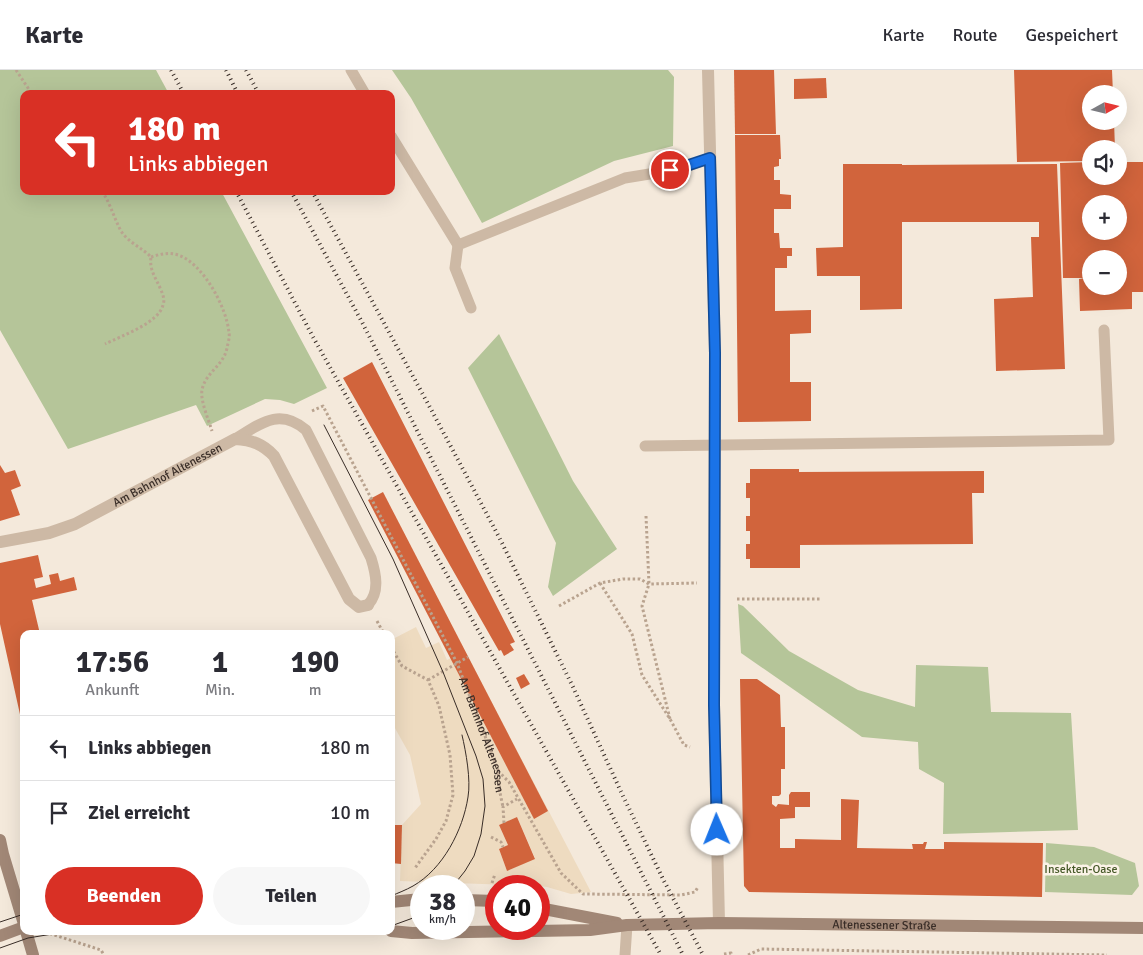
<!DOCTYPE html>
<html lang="de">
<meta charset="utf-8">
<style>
:root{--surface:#fff;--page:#f7f7f7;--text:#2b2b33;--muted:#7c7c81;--line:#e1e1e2;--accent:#d93025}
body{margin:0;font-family:Signika,sans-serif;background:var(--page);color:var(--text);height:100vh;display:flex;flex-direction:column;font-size:19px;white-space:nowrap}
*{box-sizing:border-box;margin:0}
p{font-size:16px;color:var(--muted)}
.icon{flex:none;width:28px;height:28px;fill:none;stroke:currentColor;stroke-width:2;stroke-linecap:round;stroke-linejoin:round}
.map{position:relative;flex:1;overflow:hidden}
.details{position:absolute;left:20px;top:560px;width:375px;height:305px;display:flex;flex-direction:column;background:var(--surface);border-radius:10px;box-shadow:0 5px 20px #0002}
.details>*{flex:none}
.hud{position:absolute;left:20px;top:20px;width:375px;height:105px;border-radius:10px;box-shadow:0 5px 20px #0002;background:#d93025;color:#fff;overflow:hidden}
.needle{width:32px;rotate:82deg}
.controls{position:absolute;left:1082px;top:15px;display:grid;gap:10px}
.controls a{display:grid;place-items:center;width:45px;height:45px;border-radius:50%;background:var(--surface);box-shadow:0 5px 20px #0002;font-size:25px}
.speed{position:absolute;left:410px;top:805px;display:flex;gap:10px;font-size:25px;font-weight:700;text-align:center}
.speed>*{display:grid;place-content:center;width:65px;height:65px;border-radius:50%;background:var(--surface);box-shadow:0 5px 20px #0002;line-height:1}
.speed small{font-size:12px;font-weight:400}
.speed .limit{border:8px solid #d22;background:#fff;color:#111}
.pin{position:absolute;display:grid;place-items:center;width:42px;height:42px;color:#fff;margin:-21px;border:2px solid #fff;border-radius:50%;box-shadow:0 1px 5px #0007}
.me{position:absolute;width:55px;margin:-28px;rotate:359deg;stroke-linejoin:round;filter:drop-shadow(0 0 4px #0008)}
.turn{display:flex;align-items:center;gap:18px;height:105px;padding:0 25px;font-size:22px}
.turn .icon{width:65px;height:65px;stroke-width:2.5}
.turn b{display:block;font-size:35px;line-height:42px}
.eta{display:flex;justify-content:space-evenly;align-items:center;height:85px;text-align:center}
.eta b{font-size:30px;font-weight:700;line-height:35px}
.action{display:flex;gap:10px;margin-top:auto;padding:10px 25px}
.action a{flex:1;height:58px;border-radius:30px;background:var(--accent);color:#fff;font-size:20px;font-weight:700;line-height:58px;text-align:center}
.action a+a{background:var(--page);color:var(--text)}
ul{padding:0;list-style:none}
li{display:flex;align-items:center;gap:15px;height:65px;padding:0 25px;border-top:1px solid var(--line)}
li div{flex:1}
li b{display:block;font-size:19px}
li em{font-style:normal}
header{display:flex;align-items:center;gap:30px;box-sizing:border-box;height:70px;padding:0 25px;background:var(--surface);border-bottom:1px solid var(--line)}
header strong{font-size:24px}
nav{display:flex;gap:28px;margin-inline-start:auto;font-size:18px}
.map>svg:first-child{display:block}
</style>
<header>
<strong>Karte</strong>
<nav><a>Karte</a><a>Route</a><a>Gespeichert</a></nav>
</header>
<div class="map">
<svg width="1143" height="885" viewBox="0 0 1143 885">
<rect width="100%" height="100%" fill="#f4e9db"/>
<g fill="#b5c599">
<path d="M0,0h156l13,24h-145v97h197l106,197 -33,16 -14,-4 -15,-1 -58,27 -11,-21 -128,44 -68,-119z"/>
<path d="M392,0h276l6,7 -1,69 -59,15 -132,62 -71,-125z"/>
<path d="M499,264l74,147 44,68 -64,47 -5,-9 8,-44 -88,-175z"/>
<path d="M738,534l5,2 46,45 69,39 57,17 1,-42 72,2 3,45 80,1 7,117 -135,4 1,-51 -25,-14 -1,-27 -56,-5 -121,-84z"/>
<path d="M1046,773l48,4 41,16 4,23 -7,9 -87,-3z"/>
</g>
<path fill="#eedbc0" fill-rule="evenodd" d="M416,557l10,21 13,-6 8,18 18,-9 126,241 -20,2 -24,-7 -8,-1 -139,-5 2,-56 19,-21 -11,-49 -19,-34v-81zM517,747l18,41 -28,13 -8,-22 9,-4 -9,-20z"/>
<g fill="#d1643c" fill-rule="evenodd">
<path d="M734,0h40l2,64h-41z"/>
<path d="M1014,0h98l1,24h-22v27h23l1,28h-24v12l-74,1z"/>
<path d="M826,8l1,20 -33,1v-20z"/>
<path d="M735,65h45l1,24h-2v7l-5,1v13h6v14l11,1v14h-17v24h5l1,15h12v8h-5v12h-12v43l36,-1v23l-21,1v48h21v39l-73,1z"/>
<path d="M1091,92v14h28v-14h24v130h-11v17l-52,2 -1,-32 6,-1h-22l-3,-115zM1091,134h28v27h-28zM1091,189h28v27h-28z"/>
<path d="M843,94h59v1l155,-1 8,205 -69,2 -2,-72 39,-2 -2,-60h8v-15h-137v87l-42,1v-34h-43l-1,-28 27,-1z"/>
<path d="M372,292l143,280 -5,2 4,6 -10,6 -3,-6 -2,1 -156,-273z"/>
<path d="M0,395l5,8 10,-3 6,16 -10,4 9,25 -20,6z"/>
<path d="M750,399h49v3l185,-1v22h-12l1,51 -173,1v23h-50v-9h-4v-15h4v-13h-4v-15h4v-18h-4v-15h4z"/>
<path d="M383,422l165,319 -14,8 -166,-319z"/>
<path d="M38,485l5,22 -9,2 2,9 15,-4 -2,-9 9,-2 2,8 14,-4 3,13 -45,10 8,34h-16l-1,94 -23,-104v-61z"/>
<path d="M524,604l6,10 -9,5 -5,-11z"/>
<path d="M740,609h17l23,16 1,32h4v42h-4v25l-2,2h-7v8l4,3 2,-3 11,1v-10l2,-3h19v15h-15v11l-15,1v29h15v-9l46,1v-41l18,1 -2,48 56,1 -1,-5h11l1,-2h3l-2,7h19v-7l99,1 -1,54 -293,-5 -5,-6z"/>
<path d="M517,747l18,42 -28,12 -8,-22 9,-4 -9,-20z"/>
<path d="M391,755h11l-1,39 -10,-1z"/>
</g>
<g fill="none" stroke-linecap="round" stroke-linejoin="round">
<g stroke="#b9a38f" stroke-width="3" stroke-dasharray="2.5 2.5" stroke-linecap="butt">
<path d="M16,0l16,24"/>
<path d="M102,121c9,14 12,27 19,40 7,11 21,17 30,26 -2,13 5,21 10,33 2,5 4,10 2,15 -4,18 -42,31 -58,39"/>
<path d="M151,187c9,-3 18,-5 27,-2 25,8 49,53 51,78 1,4 -1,10 -2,15 -3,17 -22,25 -25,42 -2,10 7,31 10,41"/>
<path id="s1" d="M312,341l11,-5 134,257 41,107 1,18 4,19"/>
<path d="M646,446l3,68 -7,22 28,113"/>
<path d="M600,513l32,51 10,41 28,44 14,26 6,2"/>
<path d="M737,529h83"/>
<path d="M559,536l41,-23 23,-4h17l9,5 48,-1"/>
<path d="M377,551l7,13"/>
<path d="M391,577l11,19 26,14 11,26 11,49 3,40 -7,26 -10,18 -21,29"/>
<path d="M428,610l40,-23"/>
<path d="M498,701l11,11 52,91 22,21 98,1 14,-3 3,-5"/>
<path d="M504,753l-1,-16 14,-8"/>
<path d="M491,767l10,5 2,5"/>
<path d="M492,813l3,-9"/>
<path d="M45,862l56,18 3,5"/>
<path d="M724,884l7,-1v2"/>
<path d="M748,885l13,-6 346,6"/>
</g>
<g stroke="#cdb9a5" stroke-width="11">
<path d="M351,0l14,24"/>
<path d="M391,66l67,109"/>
<path d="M471,238l-16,-40 3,-23 167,-67 55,-9 30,-11"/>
<path d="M235,369c25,-15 44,-32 71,-9l65,128c5,16 9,34 -3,47"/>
<path d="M645,376l464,-6 -5,-110"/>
<path d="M625,885l2,-30"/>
</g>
<path stroke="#cdb9a5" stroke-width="12" id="s2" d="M0,472l49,-9 26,-9 160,-85c17,1 28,5 39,17l75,143 10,8 9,-2"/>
<path stroke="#cdb9a5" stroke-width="12" d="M708,0l7,283 -1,352 5,218"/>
<g stroke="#a18776" stroke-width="12">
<path d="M0,770l3,14 21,70"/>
<path d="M464,830l32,1"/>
<path d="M391,832l30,-3"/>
<path d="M539,838l78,15"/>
<path d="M26,861l7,24"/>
<path id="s3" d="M391,861l21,2 178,-3 37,-5 92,-2 424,5"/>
<path d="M0,866l24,-9"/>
</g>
<g stroke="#392d27" stroke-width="1">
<path d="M324,355l69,134 50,113 33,84 7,23 2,27 -4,28 -7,22 -9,15 -12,15"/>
<path d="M391,826c7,-3 15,-6 22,-10 30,-17 50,-56 55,-89 3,-17 -2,-45 -6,-62"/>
<path d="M0,852l24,-8"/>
<path d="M391,856l22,-8 8,-5"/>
<path d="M0,878l28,-10 43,-7"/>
</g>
<g stroke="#392d27" stroke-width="4" stroke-dasharray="1 4" stroke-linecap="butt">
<path d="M171,0l13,24"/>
<path d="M226,0l12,24"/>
<path d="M246,0l13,24"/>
<path d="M236,121l77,146 348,618"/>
<path d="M291,121l72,133 320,631"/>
<path d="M312,121l121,222 66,124 74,150 49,107 42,87 39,74"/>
</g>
</g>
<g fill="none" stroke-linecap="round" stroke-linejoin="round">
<defs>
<path id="route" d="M670,100l10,-2 30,-10 5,195 -1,352 3,125"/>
</defs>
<use href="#route" stroke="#114b97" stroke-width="12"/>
<use href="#route" stroke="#1a73e8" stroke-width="9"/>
</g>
<g text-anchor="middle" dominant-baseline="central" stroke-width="5" stroke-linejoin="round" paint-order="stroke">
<g font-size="12" fill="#392d27" stroke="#fbf3e7">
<text stroke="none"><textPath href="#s2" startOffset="182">Am Bahnhof Altenessen</textPath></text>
<text stroke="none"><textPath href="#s1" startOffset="378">Am Bahnhof Altenessen</textPath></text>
<text stroke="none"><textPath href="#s3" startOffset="494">Altenessener Straße</textPath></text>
</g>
<g font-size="12" fill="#465928" stroke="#fbf3e7">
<text x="1081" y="799">Insekten-Oase</text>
</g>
</g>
</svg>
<div class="controls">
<a><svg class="needle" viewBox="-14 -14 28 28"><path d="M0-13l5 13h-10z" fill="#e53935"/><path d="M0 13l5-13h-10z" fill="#7c7c81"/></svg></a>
<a><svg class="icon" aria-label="sound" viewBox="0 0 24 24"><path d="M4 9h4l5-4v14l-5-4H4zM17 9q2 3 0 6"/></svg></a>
<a>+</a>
<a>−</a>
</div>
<div class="speed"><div>38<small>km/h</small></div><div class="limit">40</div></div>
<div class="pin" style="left:670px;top:100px;background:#d93025"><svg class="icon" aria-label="arrive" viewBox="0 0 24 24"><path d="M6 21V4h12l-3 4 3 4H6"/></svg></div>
<svg class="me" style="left:717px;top:760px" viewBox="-20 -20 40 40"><circle r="19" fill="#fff"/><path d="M0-13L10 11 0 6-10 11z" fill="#1a73e8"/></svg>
<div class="hud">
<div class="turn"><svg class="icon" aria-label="left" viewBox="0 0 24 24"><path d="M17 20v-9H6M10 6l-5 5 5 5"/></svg><div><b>180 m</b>Links abbiegen</div></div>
</div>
<section class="details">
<div class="eta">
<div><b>17:56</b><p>Ankunft</p></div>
<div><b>1</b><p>Min.</p></div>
<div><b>190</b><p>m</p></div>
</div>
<ul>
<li><svg class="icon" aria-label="left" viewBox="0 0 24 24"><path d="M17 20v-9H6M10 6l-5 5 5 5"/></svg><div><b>Links abbiegen</b></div><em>180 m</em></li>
<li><svg class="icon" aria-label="arrive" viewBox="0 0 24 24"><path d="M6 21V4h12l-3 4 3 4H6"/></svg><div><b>Ziel erreicht</b></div><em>10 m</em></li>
</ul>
<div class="action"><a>Beenden</a><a>Teilen</a></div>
</section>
</div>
